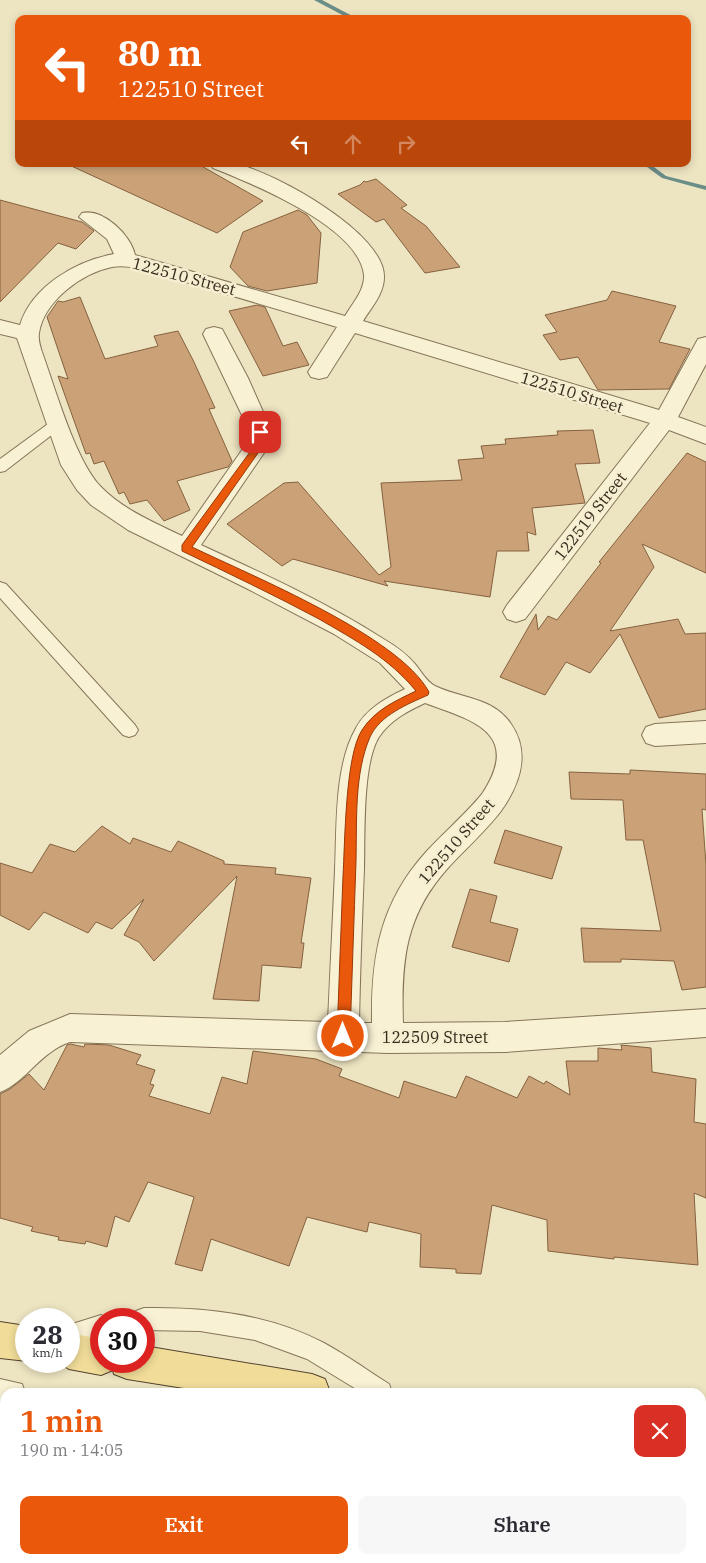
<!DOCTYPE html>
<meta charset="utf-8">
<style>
:root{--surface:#fff;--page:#f7f7f7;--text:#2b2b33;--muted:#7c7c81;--accent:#ea580c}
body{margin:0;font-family:"IBM Plex Serif",serif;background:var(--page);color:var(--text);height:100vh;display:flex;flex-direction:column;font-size:19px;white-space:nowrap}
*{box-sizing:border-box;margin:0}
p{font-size:16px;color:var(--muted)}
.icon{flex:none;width:28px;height:28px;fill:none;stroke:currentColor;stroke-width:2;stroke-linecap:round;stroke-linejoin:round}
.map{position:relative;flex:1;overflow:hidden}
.drawer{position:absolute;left:0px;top:1388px;width:706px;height:176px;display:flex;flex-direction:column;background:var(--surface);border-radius:15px 15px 0 0;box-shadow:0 2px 8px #0003}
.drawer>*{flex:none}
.hud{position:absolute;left:15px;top:15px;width:676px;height:152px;border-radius:10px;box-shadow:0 2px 8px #0003;background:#ea580c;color:#fff;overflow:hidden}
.speed{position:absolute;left:15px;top:1308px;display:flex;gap:10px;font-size:25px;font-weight:700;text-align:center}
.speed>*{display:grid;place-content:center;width:65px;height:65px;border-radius:50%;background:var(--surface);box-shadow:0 2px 8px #0003;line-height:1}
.speed small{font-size:12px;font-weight:400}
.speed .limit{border:8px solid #d22;background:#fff;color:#111}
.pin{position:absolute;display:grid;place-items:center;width:42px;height:42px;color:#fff;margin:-21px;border-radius:10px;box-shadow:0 2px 8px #0006}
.me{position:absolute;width:55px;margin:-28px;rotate:0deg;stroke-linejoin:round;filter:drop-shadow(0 0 4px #0008)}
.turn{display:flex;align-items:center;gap:18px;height:105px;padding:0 20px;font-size:22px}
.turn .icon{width:65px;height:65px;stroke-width:2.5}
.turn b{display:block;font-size:35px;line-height:42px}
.lanes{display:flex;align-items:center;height:48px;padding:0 20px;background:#0003;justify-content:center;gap:25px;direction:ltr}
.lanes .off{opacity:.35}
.round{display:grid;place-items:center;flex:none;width:52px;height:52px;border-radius:10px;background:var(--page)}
.overview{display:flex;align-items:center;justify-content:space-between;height:85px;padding:0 20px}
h1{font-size:30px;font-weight:600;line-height:38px;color:var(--accent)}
.cta{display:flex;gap:10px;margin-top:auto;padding:10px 20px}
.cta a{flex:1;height:58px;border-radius:10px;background:var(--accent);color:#fff;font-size:20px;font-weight:600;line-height:58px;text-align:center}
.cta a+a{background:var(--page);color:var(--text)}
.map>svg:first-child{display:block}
</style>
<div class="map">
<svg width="706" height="1563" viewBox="0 0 706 1563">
<rect width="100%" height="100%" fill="#ede4c1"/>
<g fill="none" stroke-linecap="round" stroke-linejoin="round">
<g fill="#6b8d88" fill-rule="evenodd">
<path d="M314,0h8l36,19h-8z"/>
<path d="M643,164h7l16,12 40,10v4l-44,-12z"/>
</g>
</g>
<g fill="#cba277" stroke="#85613f">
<path d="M67,164h131l65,37 -46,32z"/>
<path d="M376,179l31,26 -6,3 25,18 34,41 -35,6 -41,-54 -8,3 -38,-28 22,-9 4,-4 2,1z"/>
<path d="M0,200l82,22 12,9 -18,18 -18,-6 -58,59z"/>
<path d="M298,210l9,5 14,18 -4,50 -50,8 -19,-5 -18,-19 13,-35z"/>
<path d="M612,291l64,15 -17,36 31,7 -21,40 -71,1 -20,-33 -18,3 -17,-25 14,-3 -12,-17 62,-15z"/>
<path d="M80,297l25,62 53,-13 -4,-10 24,-5 15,29 22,48 -6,1 23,52 -4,6 -51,14 13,29 -26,11 -17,-21 -17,4 -6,-12 -5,2 -15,-33 -10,3 -4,-11 -4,1 -28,-78 10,3 -21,-62 11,-16 5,1z"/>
<path d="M257,305l8,2 18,39 14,-4 12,23 -46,11 -34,-65z"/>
<path d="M593,430l7,33 -25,1 10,39 -53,5 4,27 -9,-3 2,19h-32l-7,46 -106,-16 4,5 -95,-27 -11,7 -55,-42 57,-41 14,-1 81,93 12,-8 -10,-84 81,-3 -4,-20 26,-2 -3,-12 25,-2 -1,-5 53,-4 -1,-4z"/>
<path d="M687,453l19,9v111l-64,-29 12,23 -44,64 68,-12 7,15 21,-1v76l-47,9 -39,-84 -30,39 -24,-11 -21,33 -45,-18 36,-63 2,16 10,-14 9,4 44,-57 -2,-1z"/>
<path d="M630,770l76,4v36l-4,-1 4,56v122l-24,3 -8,-29 -53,-2v3h-37l-3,-34 80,3 -18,-91h-17l-3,-40 -52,-1 -2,-27 61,2z"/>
<path d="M102,826l28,18 3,-6 38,14 7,-11 46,20v3l52,4 -1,6 36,4 -10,65h3l-3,25 -39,-3 -3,36 -46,-2 24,-123 -83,85 -15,-19 -15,-7 20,-36 -32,30 -16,-7 -8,11 -44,-21 -15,18 -29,-15v-52l32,10 18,-29 25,8z"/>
<path d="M505,830l57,17 -10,32 -58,-16z"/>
<path d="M470,889l27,7 -7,26 28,7 -9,33 -57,-15z"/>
<path d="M70,1044l14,3 1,-3 24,1 32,10 -5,9 19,6 -5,14 4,1 -5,11 61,18 12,-37 25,7 6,-33 63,8 26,10 -3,7 60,22 5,-17 52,17 10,-22 51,22 12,-22 15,8 2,-3 24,14 -4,-34h32v-13l24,2 -1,-5 30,3 1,24 44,7 -2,43 12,2v74l-12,-5 4,72 -84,-8v2l-66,-8 -1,-31 -55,-15 -11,69 -25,-1v-4l-36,-2 1,-33 -52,-12 -2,10 -60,-15 -18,49 -78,-27 -9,32 -27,-7 19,-67 -46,-15 -19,40 -14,-6 -8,31 -21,-6 -1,3 -27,-4 1,-3 -28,-6 2,-4 -33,-9v-124l10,-5 19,-15 15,16 23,-45z"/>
</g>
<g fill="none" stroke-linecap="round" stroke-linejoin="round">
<defs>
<g id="service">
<path d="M57,419l5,2 2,3 -2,3 -57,44 -5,1v-13l52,-38z"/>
<path d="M0,582l6,2 129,141 3,5 -3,5 -6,2 -6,-2 -123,-137z"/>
<path d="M144,1308c62,-1 124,6 180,35 22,12 43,27 65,41l3,8h-31l-54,-33 -52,-19 -55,-9 -56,-1v-11h-11l3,-8z"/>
<path d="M101,1315l8,4h-8v18l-32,10v-22z"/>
<path d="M0,1379l22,5 3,8h-20v10l-5,-1z"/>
<path d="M0,1425l5,1v24l-5,-1z"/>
<path d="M701,1504l5,1v24l-5,-1z"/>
<path d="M112,1559h37l2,4h-38z"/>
<path d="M285,1559h44l-1,4h-45z"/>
</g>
<g id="minor">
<path d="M211,164c8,0 18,-2 26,0 38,9 148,69 147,113 0,17 -13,31 -21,44l296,89 39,-71 8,-2v27l-28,53 28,10v17l-37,-14 -144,189 -9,3 -9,-3 -4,-7 4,-7 143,-182 -295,-90 -28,44 -8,2 -8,-2 -3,-5 29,-45 -198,-59c-9,-1 -18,-3 -27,-1 -30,6 -68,34 -73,66 -1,6 1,13 3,19 13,36 33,107 58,134 22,23 53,36 82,50l67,-96 1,-8 -47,-98 3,-5 8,-2 8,2 26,49 24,54 -4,15 -67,98c61,28 124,57 181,93 12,7 24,15 33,26 6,7 11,17 20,22 27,13 58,11 76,38 20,29 9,60 -10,87 -16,21 -36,38 -54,58 -42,47 -46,93 -44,154l102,-1 201,-13v28l-201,15 -117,1 -318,-11c-30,10 -44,40 -70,50v-37l29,-24 41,-17 258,8c2,-51 5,-101 7,-152 2,-42 -1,-104 21,-142 10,-19 30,-30 49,-39l-25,-26 -46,-29 -88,-46 -118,-58 -37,-25 -14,-15 -16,-25 -44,-127 -17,-4v-14l20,5c12,-39 56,-64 94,-71l-7,-15 -28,-22 3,-4c21,-5 49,22 53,42l210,61c7,-12 20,-26 19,-41 -5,-48 -111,-91 -151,-107zM425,703c46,17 98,29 57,91 -17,21 -38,38 -56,58 -46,51 -55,104 -54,171h-13c1,-52 3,-103 5,-154 1,-32 -2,-105 15,-132 11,-17 29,-26 46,-34z"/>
<path d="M706,721v22l-51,3 -9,-3 -4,-8 4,-8 9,-3z"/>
</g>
<g id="primary">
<path d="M0,1322l26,4 1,35 -27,-3z"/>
<path d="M69,1333l32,6v22h43v-15l168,28 13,5 5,13h-121l-82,-13 -13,-5 -1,-4 -12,5 -32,-6 -13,-8h13z"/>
<path d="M701,1443l5,1v36l-5,-1z"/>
<rect x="0" y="1470" width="5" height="38"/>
<path d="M484,1559h63l2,4h-63z"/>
</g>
</defs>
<use href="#service" stroke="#867559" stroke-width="2"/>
<use href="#minor" stroke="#867559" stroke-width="2"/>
<use href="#primary" stroke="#54432d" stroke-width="2"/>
<use href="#service" fill="#f8f1d4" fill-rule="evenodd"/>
<use href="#minor" fill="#f8f1d4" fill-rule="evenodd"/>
<use href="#primary" fill="#f1dd99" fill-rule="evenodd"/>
</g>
<path fill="#ea580c" stroke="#983908" d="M260,428l5,4v9l-7,12 -66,94c60,29 207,89 237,145l-1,3c-20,9 -48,20 -58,42 -16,37 -13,84 -14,124 -2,58 -4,116 -6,175l-2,4 -5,2 -4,-2 -2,-4c2,-53 4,-107 6,-160 2,-32 2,-120 19,-146 13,-20 33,-29 54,-39 -27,-33 -61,-51 -97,-72 -45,-24 -91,-46 -137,-68v-6l68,-93 5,-11 1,-9z"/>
<g text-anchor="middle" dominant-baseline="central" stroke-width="5" stroke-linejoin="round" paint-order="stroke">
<g font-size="16" fill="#362b1d" stroke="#f5eed0">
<text transform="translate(184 276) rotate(15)">122510 Street</text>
<text transform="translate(572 392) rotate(17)">122510 Street</text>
<text transform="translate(590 516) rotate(-52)">122519 Street</text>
<text transform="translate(456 841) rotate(-49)">122510 Street</text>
<text x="435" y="1037">122509 Street</text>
</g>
</g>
</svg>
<div class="speed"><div>28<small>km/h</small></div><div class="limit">30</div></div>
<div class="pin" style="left:260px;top:432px;background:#d93025"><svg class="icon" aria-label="arrive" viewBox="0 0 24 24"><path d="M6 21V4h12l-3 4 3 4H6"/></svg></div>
<svg class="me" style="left:343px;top:1036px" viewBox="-20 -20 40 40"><circle r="17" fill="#ea580c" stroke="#fff" stroke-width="3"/><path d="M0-11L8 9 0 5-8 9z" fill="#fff"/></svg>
<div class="hud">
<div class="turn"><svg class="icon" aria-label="left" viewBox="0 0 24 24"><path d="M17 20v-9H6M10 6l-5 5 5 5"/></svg><div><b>80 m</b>122510 Street</div></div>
<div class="lanes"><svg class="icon" aria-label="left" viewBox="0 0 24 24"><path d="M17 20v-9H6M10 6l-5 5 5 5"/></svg><svg class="icon off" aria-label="ahead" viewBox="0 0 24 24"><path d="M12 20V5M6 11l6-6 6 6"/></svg><svg class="icon off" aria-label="right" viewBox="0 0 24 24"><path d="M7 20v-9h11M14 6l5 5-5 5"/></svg></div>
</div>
<section class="drawer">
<div class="overview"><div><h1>1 min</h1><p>190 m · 14:05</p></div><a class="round" style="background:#d93025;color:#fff"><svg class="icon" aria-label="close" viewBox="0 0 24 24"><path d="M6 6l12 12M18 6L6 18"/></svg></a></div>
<div class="cta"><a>Exit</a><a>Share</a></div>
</section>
</div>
